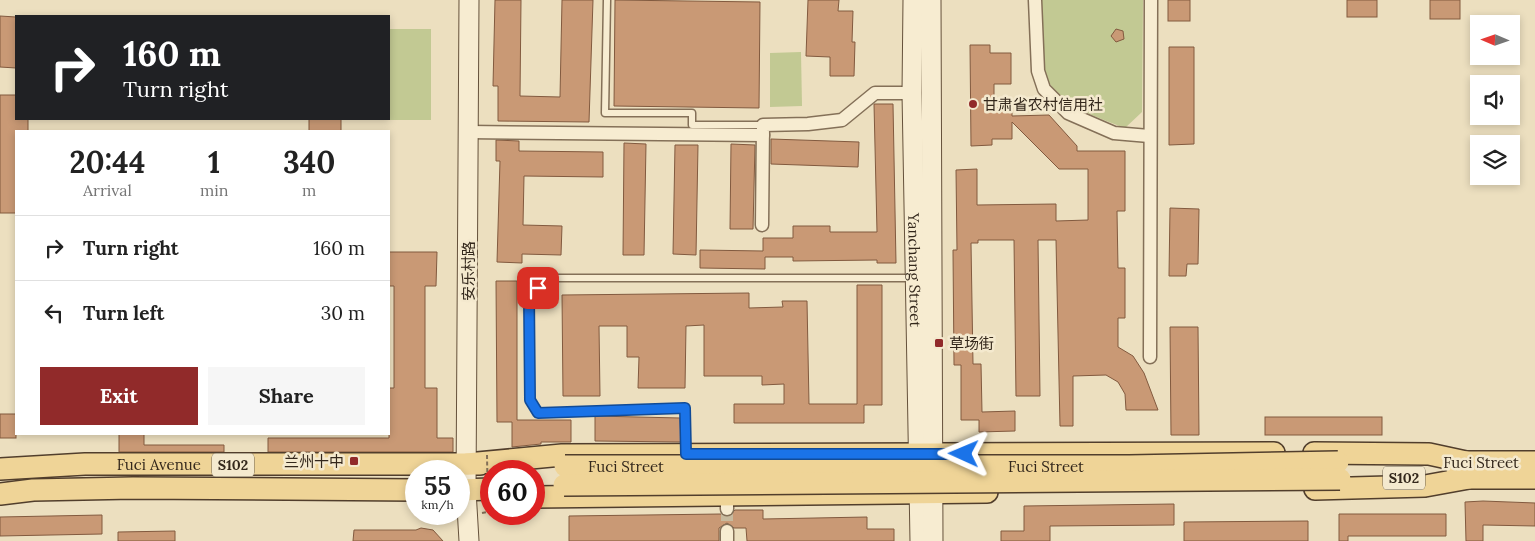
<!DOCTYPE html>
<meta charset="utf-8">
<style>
:root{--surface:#fff;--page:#f6f6f6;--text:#222;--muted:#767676;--line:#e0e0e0;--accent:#912a2a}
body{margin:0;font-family:Lora,"Noto Sans SC",serif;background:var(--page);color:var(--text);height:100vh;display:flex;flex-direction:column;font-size:19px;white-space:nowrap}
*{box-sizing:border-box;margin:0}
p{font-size:16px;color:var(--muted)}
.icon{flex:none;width:28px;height:28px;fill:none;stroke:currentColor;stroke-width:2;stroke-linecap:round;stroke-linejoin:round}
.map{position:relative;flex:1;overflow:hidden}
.drawer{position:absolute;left:15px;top:130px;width:375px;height:305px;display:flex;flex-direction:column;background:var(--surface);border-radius:0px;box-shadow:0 2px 8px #0003}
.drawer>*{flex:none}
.guide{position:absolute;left:15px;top:15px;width:375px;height:105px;border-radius:0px;box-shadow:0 2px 8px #0003;background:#202124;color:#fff;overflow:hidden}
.needle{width:32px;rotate:272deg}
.fabs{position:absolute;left:1470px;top:15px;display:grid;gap:10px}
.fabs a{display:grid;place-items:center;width:50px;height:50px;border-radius:0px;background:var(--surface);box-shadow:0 2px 8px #0003;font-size:25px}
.speed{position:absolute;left:405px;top:460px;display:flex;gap:10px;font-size:25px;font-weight:700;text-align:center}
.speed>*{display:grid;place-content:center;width:65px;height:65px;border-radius:50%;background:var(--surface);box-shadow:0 2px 8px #0003;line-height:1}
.speed small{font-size:12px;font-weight:400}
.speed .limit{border:8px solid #d22;background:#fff;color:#111}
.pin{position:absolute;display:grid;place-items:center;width:42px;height:42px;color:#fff;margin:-21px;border-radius:10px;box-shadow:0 2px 8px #0006}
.me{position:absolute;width:55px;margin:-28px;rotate:271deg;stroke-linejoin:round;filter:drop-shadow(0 0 4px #0008)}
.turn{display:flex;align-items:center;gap:18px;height:105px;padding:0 25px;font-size:22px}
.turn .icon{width:65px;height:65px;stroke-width:2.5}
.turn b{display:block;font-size:35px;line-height:42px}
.eta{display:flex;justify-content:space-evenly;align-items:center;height:85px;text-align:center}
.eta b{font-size:30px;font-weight:800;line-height:35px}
.action{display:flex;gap:10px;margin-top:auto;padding:10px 25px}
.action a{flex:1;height:58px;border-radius:0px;background:var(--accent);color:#fff;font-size:20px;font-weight:800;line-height:58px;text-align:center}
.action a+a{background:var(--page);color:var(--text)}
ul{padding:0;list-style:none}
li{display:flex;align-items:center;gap:15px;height:65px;padding:0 25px;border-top:1px solid var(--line)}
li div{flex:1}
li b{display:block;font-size:19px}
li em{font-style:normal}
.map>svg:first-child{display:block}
</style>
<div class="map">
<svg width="1535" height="541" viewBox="0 0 1535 541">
<rect width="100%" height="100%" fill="#ecdfbf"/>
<g fill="#c2c993">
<path d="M1042,0h101l-1,112 -17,16c-32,-12 -78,-27 -84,-66 -2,-20 1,-42 1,-62z"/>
<path d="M389,29h42v91h-54l12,-1z"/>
<path d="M801,52l1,54 -32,1v-54z"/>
</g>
<g fill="#c99975" stroke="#825a3f">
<path d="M495,0h26l-1,96 40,1 2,-97h31l-4,122 -91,-1v-35h-5z"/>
<path d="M615,0l145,2 -1,106 -145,-2z"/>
<path d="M808,0h31l-1,11h15l-1,31h3l-1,34h-24v-19l-24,-1z"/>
<rect x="1168" y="0" width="22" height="21"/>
<rect x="1347" y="0" width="30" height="17"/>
<rect x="1430" y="0" width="30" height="19"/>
<path d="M0,16l16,1v51l-16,-1z"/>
<path d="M1116,29l7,2 1,8 -8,3 -5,-6z"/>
<path d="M970,45h20v8h21v31h-17v24l18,-1v9l37,-1 28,31v5h48v60h-8l1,57h7v50h-7v29l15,9 11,17 14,37h-32l-1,-16 -7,-12 -12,-7 -33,1v50h-13l-4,-186h-18l2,156h-24l-2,-156h-36v3h-7l2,121h8l1,48 33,-1v20l-36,1v-12h-18v-55h-7l-1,-115h4l-1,-80 21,-1v36l79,-1v17l32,-1v-51h-29l-47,-47v17h-20v6l-21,1z"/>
<path d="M1169,47h25v97l-25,1z"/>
<path d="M0,95h16v24h12v12h-12v82h-16z"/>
<path d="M874,104h19l3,159h-19v-3l-84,1v-4h-28v12l-65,-1v-18l63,1v-13h30v-12h37v6h47z"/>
<rect x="309" y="119" width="32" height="12"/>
<path d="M771,139l88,3 -1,25 -87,-3z"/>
<path d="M496,140l23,1v10l84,1v25l-79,-1 -1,49 39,1 -1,29 -39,-1v9l-25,-1 3,-101h-4z"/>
<path d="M624,143l22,1 -2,111h-21z"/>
<path d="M731,144l24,1 -2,84h-23z"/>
<path d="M675,145h23l-2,110 -23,-1z"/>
<path d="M1170,208l29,1 -1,55h-11l-1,12h-17z"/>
<path d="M389,252h48l-1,34h-11v102h12v50h16v14h-185v-14h121v-50h5v-102h-5z"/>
<path d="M496,281h21v139h54v22h-30v2l-29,3v-25h-15z"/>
<path d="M857,285h25v120h-18v18h-130v-19h50v-20l-22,1v-9h-58v-51l-18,1 -1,62h-47l1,-31h-12v-31h-28l1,70h-37l-1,-101 187,-2v15l34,-1 -1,-6h25l2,103h48z"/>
<path d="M1170,327h28l1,108h-28z"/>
<rect x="0" y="414" width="16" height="24"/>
<path d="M595,416l85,2 1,24 -86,-1z"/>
<rect x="1265" y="417" width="117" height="18"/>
<path d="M119,434h25v11h80v7h-105z"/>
<path d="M1483,501l52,2v23l-52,-1v16h-17l-1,-39z"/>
<path d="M1174,504v21l-124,1v15h-49v-10h23v-25z"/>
<path d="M735,510h28v9l104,-2v12h27v12h-147l-1,-13h-12l-7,-5 -8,5v13h-150v-25l152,-2 6,3z"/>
<path d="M1339,514h107v22h-98v5h-9z"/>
<path d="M102,515v19l-102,2v-19z"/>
<path d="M1308,521v20h-124v-19z"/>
<path d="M421,528l12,2 10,11h-90l1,-11h62z"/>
<path d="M175,531v10h-57v-9z"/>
</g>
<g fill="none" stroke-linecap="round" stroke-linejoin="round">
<path stroke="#c7ba9e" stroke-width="12" stroke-dasharray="12 6" stroke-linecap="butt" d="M727,509v22"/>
<defs>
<g id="lane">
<path d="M607,0l-2,113h87v12h71"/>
<path d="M686,453l-1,-45 -147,5 -8,-13 -1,-103 18,-19h366"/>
</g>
<g id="street">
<path d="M1035,0l3,71 6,18 24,24 46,20 35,3"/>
<path d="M468,132l295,3"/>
<path d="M762,225l1,-100 45,-1 34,-4 33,-27h37"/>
<path d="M1150,357l1,-357"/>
<path d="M727,496v13"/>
<path d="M727,531v10"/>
</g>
<g id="secondary">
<path d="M469,0l-3,490 3,51"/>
<path id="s1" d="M913,0l-1,93 8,448"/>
<path d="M931,0l2,541"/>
</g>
<g id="primary">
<path d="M1314,453l115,1 37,8"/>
<path d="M1453,462h82"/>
<path d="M467,464l95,-9 712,-2"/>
<path id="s2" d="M0,469l85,-5h395"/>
<path d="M1455,478h80"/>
<path d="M1315,489l110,-3 44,-8"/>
<path d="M459,490l32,-1"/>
<path d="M0,494l33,-4 100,-2 283,2"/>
<path d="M534,497l453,-5"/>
</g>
</defs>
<use href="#lane" stroke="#847058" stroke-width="9"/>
<use href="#street" stroke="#847058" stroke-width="15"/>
<use href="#secondary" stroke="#65513b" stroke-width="21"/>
<use href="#primary" stroke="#513e2c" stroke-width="24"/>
<path stroke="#847058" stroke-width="2" stroke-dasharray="4 2.5" stroke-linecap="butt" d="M482,513l6,-1"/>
<use href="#lane" stroke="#f7ecd1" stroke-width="6"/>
<use href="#street" stroke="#f7ecd1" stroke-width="12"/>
<use href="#secondary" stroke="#f7ecd1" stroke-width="19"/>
<use href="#primary" stroke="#efd497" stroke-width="21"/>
<defs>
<g id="primary-bridge">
<path id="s3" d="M565,466h564l209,-4"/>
<path d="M564,485l776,-6"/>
</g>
</defs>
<use href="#primary-bridge" stroke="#513e2c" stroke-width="24" stroke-linecap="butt"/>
<path stroke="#847058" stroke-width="2" stroke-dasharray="4 2.5" stroke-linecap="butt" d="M487,455l1,57"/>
<use href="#primary-bridge" stroke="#efd497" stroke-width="21"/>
</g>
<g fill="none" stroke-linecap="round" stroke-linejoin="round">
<defs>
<path id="route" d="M538,288l-9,9 1,103 8,13 147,-5 1,46h278"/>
</defs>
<use href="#route" stroke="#114b97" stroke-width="12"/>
<use href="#route" stroke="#1a73e8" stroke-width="9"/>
</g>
<g fill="#912a2a" stroke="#f4e9ce" stroke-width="2">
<circle cx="973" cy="104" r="5"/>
<rect x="934" y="338" width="10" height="10" rx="2.5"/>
<rect x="349" y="456" width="10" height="10" rx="2.5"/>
</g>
<g text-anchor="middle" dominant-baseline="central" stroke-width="5" stroke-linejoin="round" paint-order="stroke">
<g fill="#f4e9ce" stroke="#6e6251" stroke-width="1">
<rect x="212" y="453.5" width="42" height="23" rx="4"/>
<rect x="1383" y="466.5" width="42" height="23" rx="4"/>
</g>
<g font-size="14" font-weight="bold" fill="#34281c">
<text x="233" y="465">S102</text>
<text x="1404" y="478">S102</text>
</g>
<g font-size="15" fill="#34281c" stroke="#f4e9ce" text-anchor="start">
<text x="983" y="104">甘肃省农村信用社</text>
<text x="949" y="343">草场街</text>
<text x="344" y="461" text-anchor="end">兰州十中</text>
</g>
<g font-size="15" fill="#34281c" stroke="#f4e9ce">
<text transform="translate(468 271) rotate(-90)">安乐村路</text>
<text stroke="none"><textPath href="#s1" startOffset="270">Yanchang Street</textPath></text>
<text x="1481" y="462">Fuci Street</text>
<text stroke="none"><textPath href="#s2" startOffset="159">Fuci Avenue</textPath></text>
<text stroke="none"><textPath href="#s3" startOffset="61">Fuci Street</textPath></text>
<text stroke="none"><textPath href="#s3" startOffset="481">Fuci Street</textPath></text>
</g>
</g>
</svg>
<div class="fabs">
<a><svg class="needle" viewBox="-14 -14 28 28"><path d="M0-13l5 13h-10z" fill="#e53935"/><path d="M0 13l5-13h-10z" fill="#767676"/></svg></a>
<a><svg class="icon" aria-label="sound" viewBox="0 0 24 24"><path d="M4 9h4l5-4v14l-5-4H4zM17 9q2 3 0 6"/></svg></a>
<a><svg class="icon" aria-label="layers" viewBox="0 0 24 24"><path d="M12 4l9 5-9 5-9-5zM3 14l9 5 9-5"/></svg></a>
</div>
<div class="speed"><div>55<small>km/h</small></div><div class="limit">60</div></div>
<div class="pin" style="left:538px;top:288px;background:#d93025"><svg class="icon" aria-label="arrive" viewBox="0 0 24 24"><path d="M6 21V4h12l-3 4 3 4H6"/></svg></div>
<svg class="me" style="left:964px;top:454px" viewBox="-20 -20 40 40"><path d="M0-17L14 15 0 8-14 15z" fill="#1a73e8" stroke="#fff" stroke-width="4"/></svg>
<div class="guide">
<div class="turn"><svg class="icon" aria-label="right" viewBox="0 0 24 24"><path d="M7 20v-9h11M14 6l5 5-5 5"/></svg><div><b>160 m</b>Turn right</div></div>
</div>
<section class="drawer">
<div class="eta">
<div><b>20:44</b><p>Arrival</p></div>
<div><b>1</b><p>min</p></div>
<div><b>340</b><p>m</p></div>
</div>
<ul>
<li><svg class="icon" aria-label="right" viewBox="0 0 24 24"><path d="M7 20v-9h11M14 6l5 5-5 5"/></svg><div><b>Turn right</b></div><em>160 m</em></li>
<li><svg class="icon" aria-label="left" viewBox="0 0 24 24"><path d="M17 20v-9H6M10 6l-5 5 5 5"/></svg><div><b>Turn left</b></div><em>30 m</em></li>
</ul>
<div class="action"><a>Exit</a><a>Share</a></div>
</section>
</div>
